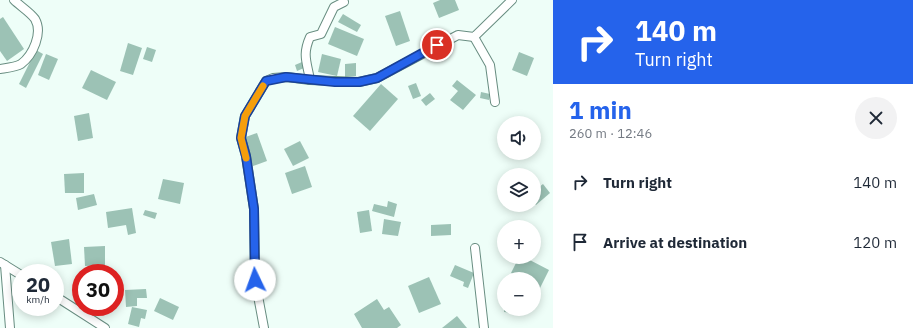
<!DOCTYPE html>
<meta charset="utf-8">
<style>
:root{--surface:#fff;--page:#f2f2f3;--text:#1f2937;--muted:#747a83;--accent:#2563eb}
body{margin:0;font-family:"IBM Plex Sans",sans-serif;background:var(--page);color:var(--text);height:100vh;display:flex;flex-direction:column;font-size:15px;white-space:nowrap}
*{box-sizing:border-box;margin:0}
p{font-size:13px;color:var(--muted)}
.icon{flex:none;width:22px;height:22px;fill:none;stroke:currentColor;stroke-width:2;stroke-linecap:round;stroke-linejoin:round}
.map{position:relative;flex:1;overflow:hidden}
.sheet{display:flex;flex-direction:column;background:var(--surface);width:360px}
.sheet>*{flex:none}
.guide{background:#2563eb;color:#fff;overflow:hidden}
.tools{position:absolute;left:497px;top:116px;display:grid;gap:8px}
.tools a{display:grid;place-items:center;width:44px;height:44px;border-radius:50%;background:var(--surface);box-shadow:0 2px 10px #0003;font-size:20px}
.speed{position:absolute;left:12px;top:264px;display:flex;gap:8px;font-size:20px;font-weight:700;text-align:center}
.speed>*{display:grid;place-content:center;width:52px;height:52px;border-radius:50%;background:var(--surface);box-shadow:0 2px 10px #0003;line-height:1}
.speed small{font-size:10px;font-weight:400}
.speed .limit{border:6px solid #d22;background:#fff;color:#111}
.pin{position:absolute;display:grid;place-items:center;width:34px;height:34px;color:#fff;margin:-17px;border:2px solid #fff;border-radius:50%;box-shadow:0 1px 4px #0007}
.me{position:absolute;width:44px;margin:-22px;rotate:357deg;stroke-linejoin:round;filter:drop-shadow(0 0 3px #0008)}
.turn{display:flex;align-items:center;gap:14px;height:84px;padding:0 16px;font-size:18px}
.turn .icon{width:52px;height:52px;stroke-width:2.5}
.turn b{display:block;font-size:28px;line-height:34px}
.round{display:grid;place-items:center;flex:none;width:42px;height:42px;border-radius:21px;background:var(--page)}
.overview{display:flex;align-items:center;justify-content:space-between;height:68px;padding:0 16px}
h1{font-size:24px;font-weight:700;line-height:30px;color:var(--accent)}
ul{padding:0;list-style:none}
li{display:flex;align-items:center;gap:12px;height:60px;padding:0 16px}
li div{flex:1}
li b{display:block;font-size:15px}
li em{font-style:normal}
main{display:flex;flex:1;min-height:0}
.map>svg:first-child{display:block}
</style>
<main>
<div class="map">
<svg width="553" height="328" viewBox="0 0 553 328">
<rect width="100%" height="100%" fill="#eefef8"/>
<g fill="#9cc2b5">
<path d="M440,0h15l4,10 -20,8 -6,-15z"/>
<path d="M400,11l10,30 -14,5 -11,-30z"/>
<path d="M343,14l18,11 -4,7 -19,-10z"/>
<path d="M3,17l21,32 -17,12 -7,-10v-32z"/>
<path d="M335,27l29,12 -7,17 -29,-12z"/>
<path d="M128,43l14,5 -9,27 -13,-4z"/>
<path d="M147,47l9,3 -4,12 -9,-3z"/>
<path d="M36,50l7,4 -17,34 -7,-4z"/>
<path d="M519,52l15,6 -7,18 -15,-6z"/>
<path d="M46,54l12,5 -9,21 -11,-5z"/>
<path d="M322,54l19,5 -4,17 -19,-4z"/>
<path d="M302,62l2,6 -7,3 -2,-6z"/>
<path d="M356,63v13l-11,1v-13z"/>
<path d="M91,70l25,12 -9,18 -25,-12z"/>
<path d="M457,80l19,15 -13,15 -13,-10 8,-9 -6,-5z"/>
<path d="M416,83l5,13 -8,3 -5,-13z"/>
<path d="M381,84l17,15 -28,32 -17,-15z"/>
<path d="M481,92l9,2 -1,6 -9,-2z"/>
<path d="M430,93l5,6 -9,7 -5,-6z"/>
<path d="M89,113l4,25 -15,3 -4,-25z"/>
<path d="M257,133l10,28 -14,5 -10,-28z"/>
<path d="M300,141l9,17 -16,8 -9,-17z"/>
<path d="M305,166l7,21 -20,7 -7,-21z"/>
<path d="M84,173v20h-19l-1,-19z"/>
<path d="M163,179l21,4 -4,21 -22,-5z"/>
<path d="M543,184l7,9 -14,12 -2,-2v-12z"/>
<path d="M94,194l3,11 -19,5 -2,-12z"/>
<path d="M388,201l9,3 -3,13 -22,-6 2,-7 13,3z"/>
<path d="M132,208l4,25 -8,2 -2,-10 -18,3 -2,-16z"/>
<path d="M145,210l12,3 -2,6 -12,-4z"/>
<path d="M369,210l3,21 -12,2 -3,-21z"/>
<path d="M384,219l17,3 -3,14 -16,-2z"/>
<path d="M451,224v11l-20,1v-11z"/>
<path d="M69,239l3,25 -17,2 -4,-24z"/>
<path d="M105,246v19l-20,1 -1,-19z"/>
<path d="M519,257h5l25,13 -9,18 -6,-3v-6h-11l-12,-6z"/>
<path d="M455,265l19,8 -6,15 -5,-2 1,-4 -14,-6z"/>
<path d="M429,277l12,27 -22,9 -11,-27z"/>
<path d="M146,289l1,9h-10v8l-11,1 -1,-17z"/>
<path d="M160,298l19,9 -6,13 -19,-9z"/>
<path d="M377,299l7,11 5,-3 12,18 -4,3h-35l-8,-14z"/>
<path d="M132,307l15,3 -2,9 -4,-1 -2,9 -11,-3z"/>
<path d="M504,309h15v5l-15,-2z"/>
<path d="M457,316l10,12h-25z"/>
</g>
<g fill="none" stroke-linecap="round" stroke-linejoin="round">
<defs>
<g id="minor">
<path d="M474,37l16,28 5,37"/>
<path d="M0,69c6,-1 16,-2 21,-5 12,-9 22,-31 14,-45 -5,-7 -15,-13 -21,-19"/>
<path d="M310,80l49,2 18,-4 81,-43 16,2 38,-37"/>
<path d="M475,248l9,80"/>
<path d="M0,262l21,13"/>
<path d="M5,265l5,63"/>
<path d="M55,296l50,32"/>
<path d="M264,328l-9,-48 -1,-71 -8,-53 -5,-18 4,-22 21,-35 7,-3 14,-1 23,3c-3,-18 -8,-25 0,-43l11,-3 13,-27 10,-5"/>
</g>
</defs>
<use href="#minor" stroke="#688d81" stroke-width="10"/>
<use href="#minor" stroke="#fff" stroke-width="8"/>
</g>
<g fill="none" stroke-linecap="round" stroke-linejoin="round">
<defs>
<path id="route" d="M255,280l-1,-71 -8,-53 -5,-18 4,-22 21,-35 20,-4 49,5h24l18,-4 60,-33"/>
</defs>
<use href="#route" stroke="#184099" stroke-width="10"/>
<use href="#route" stroke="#2563eb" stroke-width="7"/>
<path stroke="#f59e0b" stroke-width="7" d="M246,158l-5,-20 4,-22 18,-30"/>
</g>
</svg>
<div class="tools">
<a><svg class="icon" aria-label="sound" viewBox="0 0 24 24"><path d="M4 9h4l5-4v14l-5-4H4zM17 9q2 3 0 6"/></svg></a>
<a><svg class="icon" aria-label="layers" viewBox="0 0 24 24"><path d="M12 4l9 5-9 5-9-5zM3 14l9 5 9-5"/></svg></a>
<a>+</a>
<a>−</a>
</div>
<div class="speed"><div>20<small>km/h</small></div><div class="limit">30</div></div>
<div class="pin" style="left:437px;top:45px;background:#d93025"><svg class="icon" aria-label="arrive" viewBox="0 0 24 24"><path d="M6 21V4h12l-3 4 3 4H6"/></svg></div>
<svg class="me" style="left:255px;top:280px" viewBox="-20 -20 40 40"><circle r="19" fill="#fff"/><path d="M0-13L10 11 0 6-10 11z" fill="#2563eb"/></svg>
</div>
<section class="sheet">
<div class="guide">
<div class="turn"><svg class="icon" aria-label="right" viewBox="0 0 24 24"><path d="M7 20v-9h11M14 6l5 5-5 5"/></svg><div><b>140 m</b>Turn right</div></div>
</div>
<div class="overview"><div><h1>1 min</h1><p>260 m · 12:46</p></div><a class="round"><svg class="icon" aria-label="close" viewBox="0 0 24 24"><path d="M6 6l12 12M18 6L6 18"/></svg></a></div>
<ul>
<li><svg class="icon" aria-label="right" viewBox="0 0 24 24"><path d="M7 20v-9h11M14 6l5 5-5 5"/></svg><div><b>Turn right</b></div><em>140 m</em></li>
<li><svg class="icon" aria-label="arrive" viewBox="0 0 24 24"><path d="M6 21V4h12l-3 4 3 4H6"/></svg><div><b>Arrive at destination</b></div><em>120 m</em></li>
</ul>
</section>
</main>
